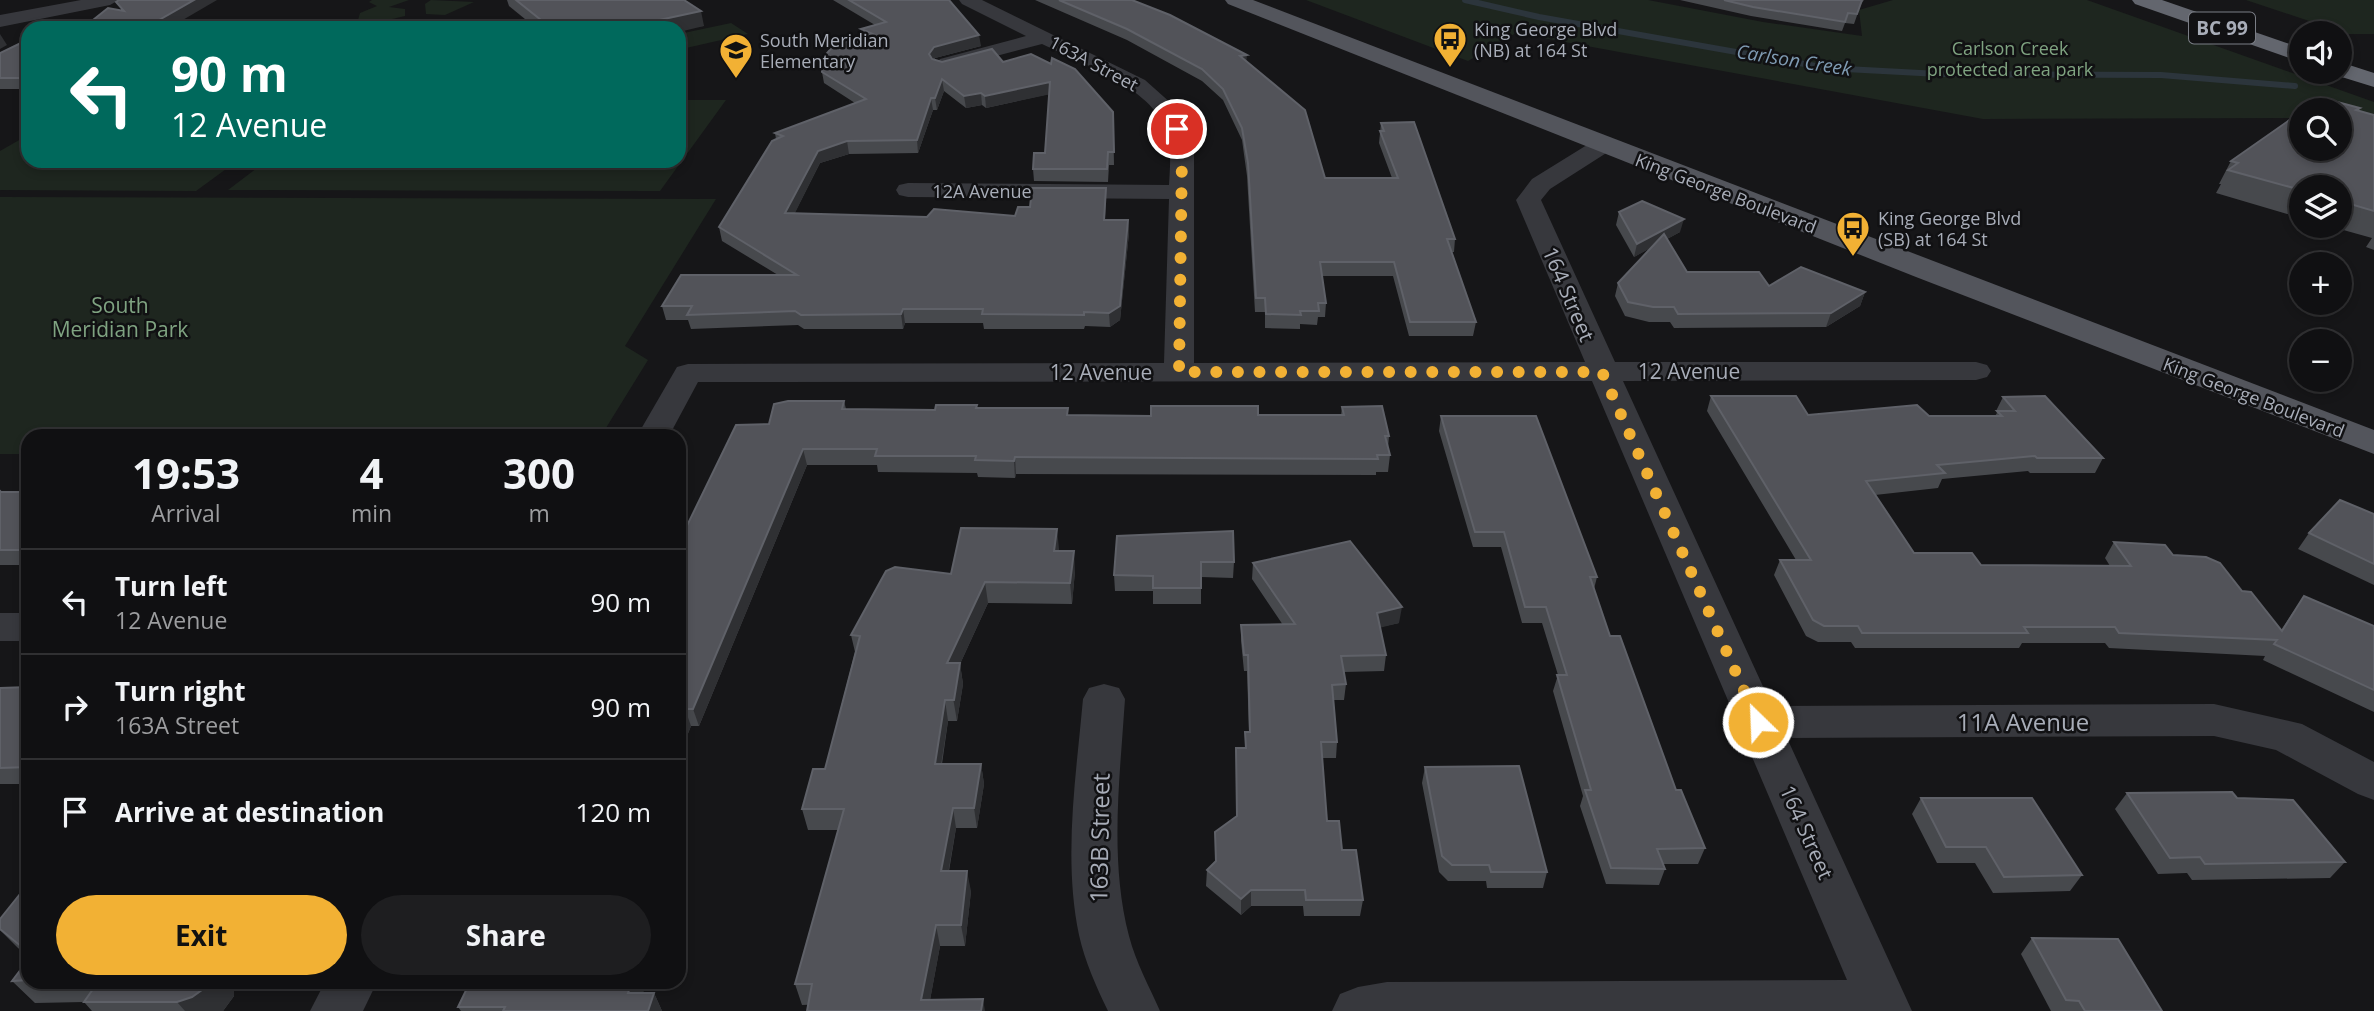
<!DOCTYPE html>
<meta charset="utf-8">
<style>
:root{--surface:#101012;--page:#1e1e20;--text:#f1f3f6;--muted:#9c9d9f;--line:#303032;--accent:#f2b134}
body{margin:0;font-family:"Open Sans",sans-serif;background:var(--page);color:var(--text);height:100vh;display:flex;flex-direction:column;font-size:26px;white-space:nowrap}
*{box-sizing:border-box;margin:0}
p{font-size:23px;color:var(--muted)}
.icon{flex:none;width:38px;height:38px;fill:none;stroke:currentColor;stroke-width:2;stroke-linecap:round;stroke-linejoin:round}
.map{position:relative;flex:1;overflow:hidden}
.drawer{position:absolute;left:21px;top:429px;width:665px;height:560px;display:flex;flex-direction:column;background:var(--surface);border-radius:21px;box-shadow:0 4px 10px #0003,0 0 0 2px var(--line)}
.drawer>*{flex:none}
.top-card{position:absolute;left:21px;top:21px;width:665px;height:147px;border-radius:21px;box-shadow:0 4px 10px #0003,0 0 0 2px var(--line);background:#00695c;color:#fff;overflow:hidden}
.fabs{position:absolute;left:2289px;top:21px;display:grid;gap:14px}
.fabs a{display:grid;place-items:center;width:63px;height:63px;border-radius:50%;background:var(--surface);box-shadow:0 4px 10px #0003,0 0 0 2px var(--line);font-size:35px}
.pin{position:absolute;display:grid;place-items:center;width:60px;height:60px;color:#fff;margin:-30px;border:4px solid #fff;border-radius:50%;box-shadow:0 2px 7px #0007}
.me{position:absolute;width:77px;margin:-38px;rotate:336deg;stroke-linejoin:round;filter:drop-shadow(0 0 5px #0008)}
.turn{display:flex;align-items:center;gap:24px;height:147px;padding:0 35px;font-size:32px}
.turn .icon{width:91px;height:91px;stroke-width:2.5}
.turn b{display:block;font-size:49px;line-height:60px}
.eta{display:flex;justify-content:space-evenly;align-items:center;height:119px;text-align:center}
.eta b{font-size:42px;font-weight:700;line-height:49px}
.action{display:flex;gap:14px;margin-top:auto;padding:14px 35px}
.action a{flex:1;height:80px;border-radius:42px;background:var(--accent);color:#111;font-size:28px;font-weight:700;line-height:80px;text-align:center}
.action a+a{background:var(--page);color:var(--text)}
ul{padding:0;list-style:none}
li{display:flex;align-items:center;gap:21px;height:105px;padding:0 35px;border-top:2px solid var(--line)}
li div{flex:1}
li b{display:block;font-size:26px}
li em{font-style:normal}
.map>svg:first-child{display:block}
</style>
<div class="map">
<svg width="2374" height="1011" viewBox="0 0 2374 1011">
<rect width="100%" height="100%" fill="#161618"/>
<g fill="#1e261f">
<path d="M372,0h37l-20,7 16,2v7l-21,5 -26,-1 2,-7 17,-7 -8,-4z"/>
<path d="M431,0l43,2 -29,13 -19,-1 -1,-10z"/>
<path d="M1306,0h342l115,22 99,14 -3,-26 34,-10h194l287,102v15l-34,-7h-39v8l-318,1 -467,-86 -48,28z"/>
<path d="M2246,0h128v34h-26z"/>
<path d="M731,23l17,11 -62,14 -7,-6v-8z"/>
<path d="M679,100h47l-66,91 -432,-1 38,-29h413z"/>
<path d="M28,135v26h209l-41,30 -196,-1v-39z"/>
<path d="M0,197l716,2 -91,147 23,14 -47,76h-573v18h-28z"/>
</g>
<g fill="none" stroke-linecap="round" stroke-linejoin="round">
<path stroke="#2c353c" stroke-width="6" d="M1465,0l74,17 288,51 112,6 222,1 134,11"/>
<g fill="#37383d" fill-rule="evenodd">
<path d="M81,0h38l-9,5 -110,22v-12z"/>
<path d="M959,0h23l163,80 28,25 15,24 6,25v209l391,-1 -69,-162 16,-21 63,-39h16l4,5 -4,5 -61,39 -9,11 74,162h361l11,3 4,6 -4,6 -11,3 -353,1 149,325 442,-2 88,20 72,38v38l-16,-6 -82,-44 -62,-14 -427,2 125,273h-580l8,-17 18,-7 29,-5 460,-2 -255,-599 -894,1 -29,54h-32l40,-69 11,-3 476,-1 5,-164 -261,-2 -9,-2 -3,-5 3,-5 9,-2 261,2c1,-18 3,-38 -3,-55 -15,-43 -86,-67 -124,-86l-95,25 -7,-2 -3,-4 3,-4 86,-23 -64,-32z"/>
<rect x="0" y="613" width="28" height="28"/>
<path d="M1104,684l15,4 6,11c-5,78 -16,160 4,237 7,27 20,50 31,75h-52c-12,-25 -23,-49 -29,-76 -16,-77 -3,-158 4,-236l6,-11z"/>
<path d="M325,982h52l-14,29h-53z"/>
</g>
<path fill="#53555c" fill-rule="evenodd" d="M1225,0h28l1121,430v24l-458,-177 -688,-273z"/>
<g fill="#63666e" fill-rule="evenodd">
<path d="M2132,0h30l139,48v14l-166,-58z"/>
<path d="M2340,62l34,11v14l-42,-13 -1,-2h9z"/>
</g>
</g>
<g fill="#47494d">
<path d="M507,0h177l20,26 -25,2h-143l-27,-22z"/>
<path d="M833,0h116l32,46 -46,12 -1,2 8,2h61l110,50 1,53h-5l-1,17 -74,-1 -1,-12 12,-16 4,-59 -63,14 -4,-3 -16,3 -22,-17 -7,19h-4l-15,43 -69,1 -29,9 -26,51 133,3 88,-1 15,-9 76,-19 -1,32h23l1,13 -9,87 -10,7 -25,-1 -1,3h-100l-1,-6h-78l-2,6h-99l-6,-4 -107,4 -3,-9h-22l-4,-14 116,-31 -56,-34 -3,-14 57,-88 -1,-6 80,-30 -31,-20 -2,-11 40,-35 -1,-8 14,-4z"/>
<path d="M1035,0h97l115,62 78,116h67l-13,-35 2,-20 74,116 -1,13h-2l24,70 -3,14h-64l-16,-60h-71l4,27 -1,14h-7l-1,8 -17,-1v5l-35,-1v-16h-10l-8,-136 -5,-36 -19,-40 -21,-19 -75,-41z"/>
<path d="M1680,0h184l-3,4 -7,20 -9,-1 -3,8 -91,-15z"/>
<path d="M28,34v55h-28v-36l23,-11z"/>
<path d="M2360,108l-2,3 16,4v135l-8,-3 6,-9 -43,-12h11v-39h-39v31l-85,-25 5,-9h-2l12,-23 109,-51z"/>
<path d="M1619,212l61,20 -13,7 20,33 82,14 96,6 -5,14 -34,21 -152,1 -4,-6h-21l-24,-6 -10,-20 3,-13 32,-35 -16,9 -18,-32z"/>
<path d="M1711,396l97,19 121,1h66l2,-3 -1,-2 7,-14 100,61 -8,15h-65l-2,-2 -86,8 -4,9 -63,7 39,58 67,12 129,1 -5,-8 9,-16 59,13 69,36 39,39 23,-34 70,30v86l-111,-52 2,-4 -156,-8 -4,-5h-83l-3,5h-164l-4,-6h-33l-12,-6 -32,-61 6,-15h16l-89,-149z"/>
<path d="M844,401l2,8 89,1 42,-5v3l92,7 82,1 190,-1 1,-8 47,29 -1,12 2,7 -2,17h-12v3l-360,-1 -1,4 -37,-1 -1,-4 -99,-1 -1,-7h-70l-108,261h-8l-12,30v-214l90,-118z"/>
<path d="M1441,416l156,161 -3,12 16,47 66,154 29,58 -7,16h-35l2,5 -6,16 -53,-1 -26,-78 3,-10 -30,-105 5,-16 -16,-52h-20l-21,-76h-28l-34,-116z"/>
<path d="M0,490l2,2h26v73h-28z"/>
<path d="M2374,514v71l-76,-36 11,-16z"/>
<path d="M1117,536l117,26 -1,16 -32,-1v27h-48v-13h-38l-1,-16z"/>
<path d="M1059,549l-1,2 17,20 -3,33 -84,-1 -28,61 3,20 -6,37h-9l-6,43h39l3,20 -7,44h-21l-7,43 22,20 -6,55h-25l-10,54 -128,5 -7,-21 44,-154h-31l-6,-21 23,-40 30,-117 -4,-17 100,-61z"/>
<path d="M1253,563l146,60 -19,4 6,28 -2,16 -40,1 2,12 -2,16h-11l4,42 -1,16h-14l5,63 15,29 21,50 -3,16h-56l-1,-10h-52l-10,9 -35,-29 1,-16 8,-8v-30l21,-16v-68h9v-16h4l-2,-61h-3l-3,-30v-16h42l-31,-46z"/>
<path d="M28,687v97h-28v-96z"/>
<path d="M1425,767l122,105 -4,16h-56l-1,-7h-38l-9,-9 -17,-89z"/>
<path d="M2127,793l110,5 108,64 -15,16 -138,2 -5,-7 -29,1 -43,-65z"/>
<path d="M1921,798l161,77 -12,16 -77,2 -18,-30h-38l-25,-49z"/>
<path d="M28,884v72l-10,-8 -18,-18v-11z"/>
<path d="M2032,938l130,73h-111l-30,-57z"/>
<path d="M28,960v22h206v14l-11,15h-131l-8,-9 -49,1 -23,-22z"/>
<path d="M643,993h11l8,18h-201l-3,-4z"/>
</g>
<g fill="#2f3033">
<path d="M194,0h23l-48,28h-24z"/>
<path d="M701,11l3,15 -25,6v-4h-28l-1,-6z"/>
<path d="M0,34l7,11 -7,4z"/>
<path d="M979,35l2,11 -46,12 -5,7 -1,-11 5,-7z"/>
<path d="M1247,55l-1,11 -6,-10z"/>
<path d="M942,79l2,12 -7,19 -2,-12z"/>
<path d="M1050,82l1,12 -65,14 -1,-12z"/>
<path d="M981,93l1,12 -16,3 -2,-12z"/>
<path d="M931,98l2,12 -15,43 -1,-13z"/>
<path d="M847,141l2,13 -29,9 -32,64 -3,-14 33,-62z"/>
<path d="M1106,188v13l-2,32v-13z"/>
<path d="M1684,219l-4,13 -46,25 3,-13z"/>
<path d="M1128,220l1,13 -9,87 -10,7 -1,-14z"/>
<path d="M1865,292l-5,14 -34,21 5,-14z"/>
<path d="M903,309l2,14 -2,6 -2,-15z"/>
<path d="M803,449l4,16 -108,261 -6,-17z"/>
<path d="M1015,457l1,17 -1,4 -1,-17z"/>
<path d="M1057,529l2,20 -3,22 -2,-20z"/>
<path d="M1074,551l1,20 -3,33 -2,-21z"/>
<path d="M985,582l3,21 -28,61 3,20 -6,37 -10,-58z"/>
<path d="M1402,607l-3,16 -24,6 2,-16z"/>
<path d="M945,700l3,21 -10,63 -3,-20z"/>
<path d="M685,709l6,17 -12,30v-34z"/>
<path d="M981,764l3,20 -7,44 -3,-20z"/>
<path d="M953,808l3,20 -11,63 -4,-20z"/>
<path d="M967,871l4,20 -6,55 -4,-21z"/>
<path d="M1251,890v16l-10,9v-16z"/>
<path d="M936,925l4,21 -12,65 -7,-11z"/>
<path d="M209,982h25v14l-11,15h-38l-8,-9z"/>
<path d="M632,982h15l-10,29 -9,-18z"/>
<path d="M654,993l8,18h-14z"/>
<path d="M983,999l2,12h-4z"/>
</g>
<g fill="#525359" stroke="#5f6168" stroke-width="2">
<path d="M119,0h75l-49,28h-62l25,-20 16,3 -8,-9z"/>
<path d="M516,0h168l17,11 -51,11 8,6h-107z"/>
<path d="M849,0h100l30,35 -45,12 -5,7 3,5 10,3 50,-13 11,13 28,-8 20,10 1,-6 23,11 38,43 1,40h-6l-1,17h-74l1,-16h11l5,-71 -65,14 -4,-3 -17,3 -22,-17 -7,19h-4l-14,42 -70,1 -29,10 -33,62 142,4 7,-8 81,7 3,-9h12l2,-19h74l-2,32h24l-8,86 -11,7 -25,-1v3l-102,-1 1,-5h-80l-2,5 -100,1 -6,-4 -108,4 5,-9h-30l19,-31h116l-78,-48 53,-86 11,-5 -8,-3 91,-34 -44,-27v-13l11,-13 40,-12 -12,-5 25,-7z"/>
<path d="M1059,0h73l38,15 77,40 -7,1 65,54 20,68h73l-18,-47h4l-3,-8 33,-1 41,117h-8l29,83h-66l-16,-60h-74l6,41h-8l1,8h-19l1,4 -35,-1 -1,-16h-9l-8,-135 -6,-35 -19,-39 -21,-20 -75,-40z"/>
<path d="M1724,0h138l-5,14 -9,-1 -3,9 -92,-15z"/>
<path d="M24,34h4v44h-28v-25l23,-11z"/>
<path d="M2326,99l34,9 -4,2 18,5v96l-34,-10v-14h-39v3l-73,-20 10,-7 -7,-2 70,-49v37h39v-39h-37l14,-9 4,1z"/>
<path d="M1642,201l42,18 -47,25 -18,-32z"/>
<path d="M1664,234l23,38h72l10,14 32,-19 64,25 -34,21 -153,1 -4,-7h-21l-25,-5 -10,-19z"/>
<path d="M1711,396h85l12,19 109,-10 12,11h73l-5,-5h18l-12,-14 42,-1 58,62h-66l-2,-2 -98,9 8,8 -79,8 48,72h58l9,12 150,1 -17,-24 51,3 8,10 33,2 14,6 22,28 9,1 31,39 22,-35 70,30v64l-100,-46 3,-4 -158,-7 -4,-6h-91l4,6h-166l-4,-7h-34l-11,-6 -33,-60h31z"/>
<path d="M788,401h56l-2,8 93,1 1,-5h41l-1,3h92l-1,7 84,1v-10h107v9h86l-2,-8 40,-1 7,30h-4l5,19h-13l1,4 -363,-2 -1,4 -39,-1 1,-4h-101l2,-7h-74l-110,260h-8l-6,13v-180l57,-117 33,-1 5,-20z"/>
<path d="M1441,416h95l61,161h-7l20,59h10l56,154h5l24,58 -48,1 8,20 -54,-1 -26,-78h6l-34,-115h10l-21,-68h-21l-21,-75h-29z"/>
<path d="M0,491l1,1h27v56l-2,2h-26z"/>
<path d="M2340,500l34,14v50l-65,-31z"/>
<path d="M961,528l96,1 -3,22h20l-4,32 -85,-1 -38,81h13l-6,37h-9l-10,64h46l-7,44h-21l-12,63h26l-6,54h-25l-15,75 62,-1 -2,12h-174l5,-27h-17l49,-175h-42l11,-40h12l35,-133 -9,-1 35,-64 9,-4 56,7z"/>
<path d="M1233,531l1,31h-33v26h-48v-12l-39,-1 3,-39z"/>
<path d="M1350,541l52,66 -25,6 9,42 -45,1 5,28 -14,1 5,57h-16l6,79h12l3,29h14l7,50h-57l-1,-10h-54l-10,9 -34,-29 9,-9 -1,-29 22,-16 -1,-68h10l-1,-16h5l-2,-77h-4l-3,-30 54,-1 -42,-61z"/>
<path d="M28,687v80l-28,1v-80z"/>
<path d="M1519,766l28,106h-56l-2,-7h-37l-10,-9 -17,-89z"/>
<path d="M2232,792l5,6 56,2 52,62 -140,2 -5,-7 -30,1 -43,-65z"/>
<path d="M1921,798h111l50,77 -78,2 -18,-30h-40z"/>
<path d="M28,884v68l-28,-23v-10z"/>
<path d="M2032,938l86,1 44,72h-77l-6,-10 -13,-1z"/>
<path d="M28,960v20l-16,1z"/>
<path d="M98,982h111l-3,5 -14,10 -15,5h-93z"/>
<path d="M470,982h162l-4,11h26l-6,18h-145l2,-4h-47z"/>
</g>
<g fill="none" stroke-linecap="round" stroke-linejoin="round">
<path stroke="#f2b134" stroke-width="12" stroke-dasharray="0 21.6" d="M1177,129l5,25 -3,218h423l156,350"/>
</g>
<defs>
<symbol id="bus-pin" viewBox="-11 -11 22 30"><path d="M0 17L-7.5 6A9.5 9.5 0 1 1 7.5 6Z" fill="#f2b134" stroke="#111113"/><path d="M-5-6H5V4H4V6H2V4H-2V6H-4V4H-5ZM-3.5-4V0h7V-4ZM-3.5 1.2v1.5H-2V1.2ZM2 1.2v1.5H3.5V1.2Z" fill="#111"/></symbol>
<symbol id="school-pin" viewBox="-11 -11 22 30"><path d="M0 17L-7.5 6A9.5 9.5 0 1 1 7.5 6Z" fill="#f2b134" stroke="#111113"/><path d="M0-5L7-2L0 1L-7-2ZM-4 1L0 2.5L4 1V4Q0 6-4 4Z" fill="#111"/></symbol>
</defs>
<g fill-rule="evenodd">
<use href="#bus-pin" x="1431" y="20" width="38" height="52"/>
<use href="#school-pin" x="717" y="31" width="38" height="52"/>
<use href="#bus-pin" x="1834" y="209" width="38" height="52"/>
</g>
<g text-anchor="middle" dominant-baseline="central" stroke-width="5" stroke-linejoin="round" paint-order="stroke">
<g font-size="18" fill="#a8adb8" stroke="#111113" text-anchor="start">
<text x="1474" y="29">King George Blvd<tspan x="1474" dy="21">(NB) at 164 St</tspan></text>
<text x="760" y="40">South Meridian<tspan x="760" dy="21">Elementary</tspan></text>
<text x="1878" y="218">King George Blvd<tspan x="1878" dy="21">(SB) at 164 St</tspan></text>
</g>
<g font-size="18" fill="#7fa381" stroke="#111113">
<text x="2010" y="48">Carlson Creek<tspan x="2010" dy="21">protected area park</tspan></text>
</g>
<g font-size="18" fill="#a8adb8" stroke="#111113">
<text transform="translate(1094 63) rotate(28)">163A Street</text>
<text x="982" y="191">12A Avenue</text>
<text transform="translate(1726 193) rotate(21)">King George Boulevard</text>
<text transform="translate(2254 397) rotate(21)">King George Boulevard</text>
</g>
<rect fill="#111113" stroke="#7b7e86" stroke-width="2" x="2189" y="12.5" width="66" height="31" rx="5"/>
<g font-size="19" font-weight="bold" fill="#a8adb8">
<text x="2222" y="28">BC 99</text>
</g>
<g font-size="19" font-style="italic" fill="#7f9bb3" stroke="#111113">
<text transform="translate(1794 60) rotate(9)">Carlson Creek</text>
</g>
<g font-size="21" fill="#a8adb8" stroke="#111113">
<text transform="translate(1569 294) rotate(67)">164 Street</text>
<text x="1689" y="371">12 Avenue</text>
<text x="1101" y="372">12 Avenue</text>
<text transform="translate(1807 832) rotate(66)">164 Street</text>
</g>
<g font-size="21" fill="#7fa381" stroke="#111113">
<text x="120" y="305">South<tspan x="120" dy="24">Meridian Park</tspan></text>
</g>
<g font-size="24" fill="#a8adb8" stroke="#111113">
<text x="2023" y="721">11A Avenue</text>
<text transform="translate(1099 838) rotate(-89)">163B Street</text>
</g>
</g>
</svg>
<div class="fabs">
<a><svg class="icon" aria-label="sound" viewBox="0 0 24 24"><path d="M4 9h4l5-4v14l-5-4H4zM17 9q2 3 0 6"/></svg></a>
<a><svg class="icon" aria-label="search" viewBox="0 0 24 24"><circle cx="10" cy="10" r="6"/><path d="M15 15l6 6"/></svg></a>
<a><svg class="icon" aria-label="layers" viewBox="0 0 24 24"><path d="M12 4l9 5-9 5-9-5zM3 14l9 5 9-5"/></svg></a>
<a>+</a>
<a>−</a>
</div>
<div class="pin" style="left:1177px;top:129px;background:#d93025"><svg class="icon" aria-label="arrive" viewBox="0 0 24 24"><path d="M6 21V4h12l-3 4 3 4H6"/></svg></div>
<svg class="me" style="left:1758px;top:722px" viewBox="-20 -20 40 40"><circle r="17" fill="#f2b134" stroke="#fff" stroke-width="3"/><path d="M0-11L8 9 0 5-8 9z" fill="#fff"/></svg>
<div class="top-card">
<div class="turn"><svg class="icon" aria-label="left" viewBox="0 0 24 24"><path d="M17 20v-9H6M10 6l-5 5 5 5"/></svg><div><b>90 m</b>12 Avenue</div></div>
</div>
<section class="drawer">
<div class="eta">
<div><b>19:53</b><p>Arrival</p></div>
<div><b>4</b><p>min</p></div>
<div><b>300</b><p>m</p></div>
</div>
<ul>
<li><svg class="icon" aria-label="left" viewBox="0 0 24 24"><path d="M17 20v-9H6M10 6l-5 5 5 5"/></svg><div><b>Turn left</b><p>12 Avenue</p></div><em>90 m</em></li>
<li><svg class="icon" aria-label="right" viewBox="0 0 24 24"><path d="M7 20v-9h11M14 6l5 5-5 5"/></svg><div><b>Turn right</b><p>163A Street</p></div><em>90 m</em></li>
<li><svg class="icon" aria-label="arrive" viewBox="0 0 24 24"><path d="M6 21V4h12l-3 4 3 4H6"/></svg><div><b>Arrive at destination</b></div><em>120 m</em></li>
</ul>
<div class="action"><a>Exit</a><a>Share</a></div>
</section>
</div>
